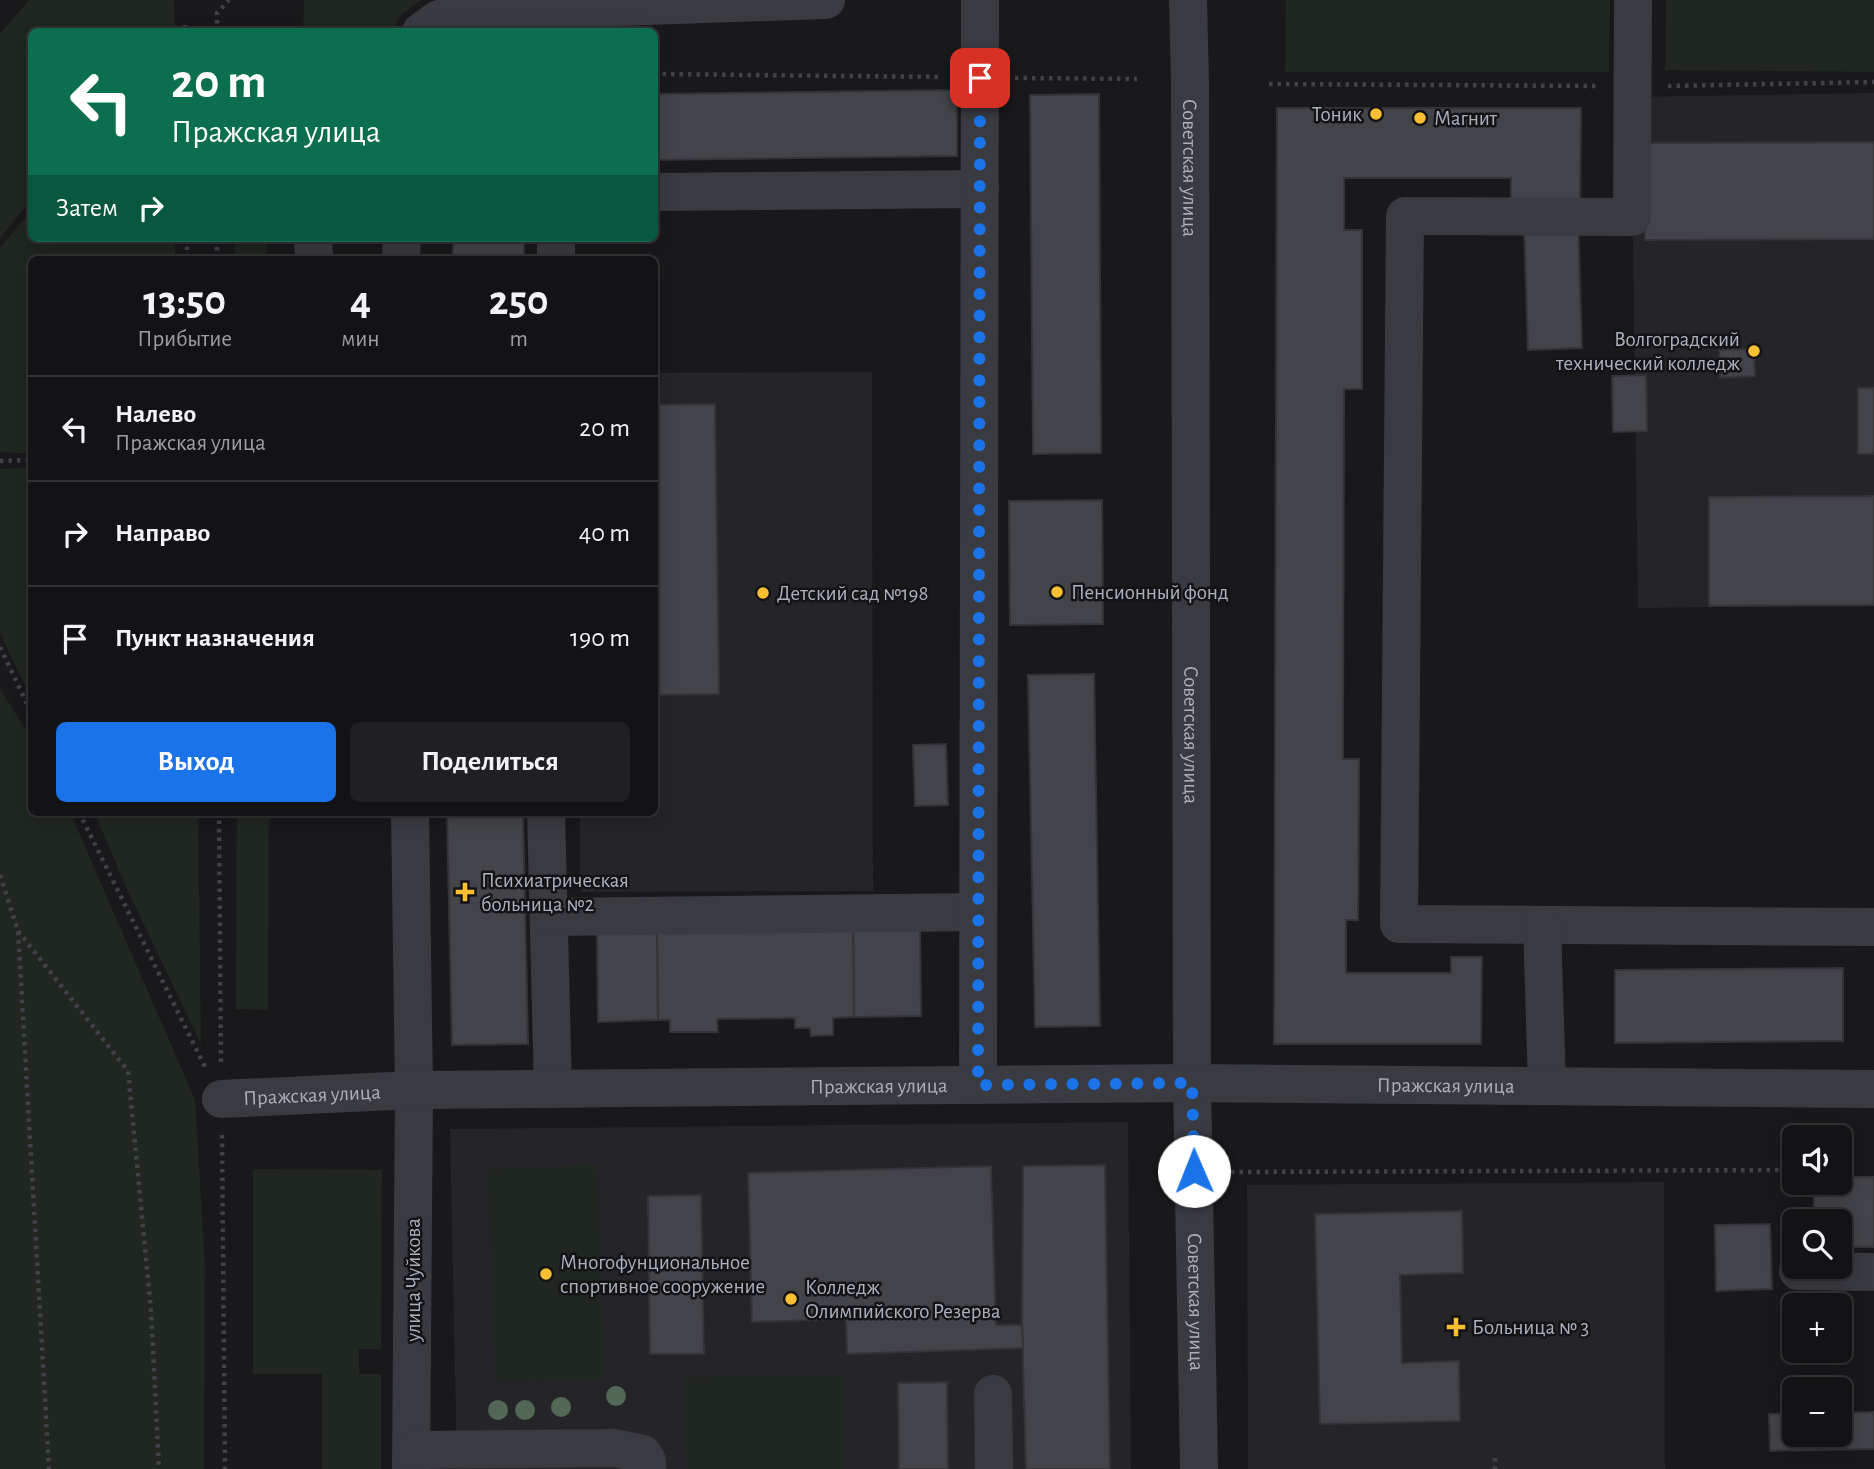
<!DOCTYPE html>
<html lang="ru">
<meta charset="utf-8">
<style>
:root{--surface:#131315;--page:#202022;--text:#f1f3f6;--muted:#9d9ea0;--line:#323234;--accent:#1a73e8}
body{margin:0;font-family:"Alegreya Sans",sans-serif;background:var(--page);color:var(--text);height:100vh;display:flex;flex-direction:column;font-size:26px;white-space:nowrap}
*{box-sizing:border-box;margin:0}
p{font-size:23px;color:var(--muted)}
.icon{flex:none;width:38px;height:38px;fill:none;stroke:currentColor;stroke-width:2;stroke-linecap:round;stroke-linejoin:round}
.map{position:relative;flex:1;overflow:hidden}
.sheet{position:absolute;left:28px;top:256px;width:630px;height:560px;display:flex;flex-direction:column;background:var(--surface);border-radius:10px;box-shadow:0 4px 18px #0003,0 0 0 2px var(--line)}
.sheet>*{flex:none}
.top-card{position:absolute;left:28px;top:28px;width:630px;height:214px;border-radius:10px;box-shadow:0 4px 18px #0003,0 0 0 2px var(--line);background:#0b6e4f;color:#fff;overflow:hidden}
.fabs{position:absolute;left:1782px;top:1125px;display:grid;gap:14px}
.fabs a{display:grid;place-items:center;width:70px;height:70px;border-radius:10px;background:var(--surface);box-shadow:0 4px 18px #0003,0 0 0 2px var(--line);font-size:35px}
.pin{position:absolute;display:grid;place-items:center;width:60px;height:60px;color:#fff;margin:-30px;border-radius:14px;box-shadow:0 4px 10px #0006}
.me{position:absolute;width:77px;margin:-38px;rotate:359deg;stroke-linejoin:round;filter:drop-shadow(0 0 5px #0008)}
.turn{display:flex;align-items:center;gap:24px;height:147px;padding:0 28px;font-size:32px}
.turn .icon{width:91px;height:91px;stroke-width:2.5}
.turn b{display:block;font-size:49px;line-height:60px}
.then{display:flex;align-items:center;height:66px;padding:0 28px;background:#0003;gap:14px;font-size:26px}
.eta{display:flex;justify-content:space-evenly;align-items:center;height:119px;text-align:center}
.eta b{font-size:42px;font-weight:700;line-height:49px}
.primary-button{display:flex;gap:14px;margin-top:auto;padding:14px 28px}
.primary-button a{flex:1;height:80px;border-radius:10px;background:var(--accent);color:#fff;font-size:28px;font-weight:700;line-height:80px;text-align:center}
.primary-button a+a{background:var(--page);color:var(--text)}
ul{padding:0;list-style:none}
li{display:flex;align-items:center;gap:21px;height:105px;padding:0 28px;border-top:2px solid var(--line)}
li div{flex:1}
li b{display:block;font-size:26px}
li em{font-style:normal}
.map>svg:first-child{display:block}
</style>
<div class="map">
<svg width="1874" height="1469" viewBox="0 0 1874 1469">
<rect width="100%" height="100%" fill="#19191c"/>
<g fill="#252529">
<path d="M1874,93v512l-236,3 -7,-511z"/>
<path d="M872,372l1,519 -293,1v-80h74l1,-439z"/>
<path d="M1128,1122l3,347h-674l-7,-340z"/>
<path d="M1664,1182l1,287h-417l-1,-284z"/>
</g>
<g fill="#1f2720">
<path d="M29,0h145l1,28 -3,4h-140l-1,168 -31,38v-204z"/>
<path d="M304,0h117l-20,15 -8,16 -90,1z"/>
<path d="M1286,0h324l-1,72h-324z"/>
<path d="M1666,0h208v72l-209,-2z"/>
<path d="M31,211l1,27h143v21h-143l-1,195 -31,-2v-204z"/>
<rect x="235" y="238" width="32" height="21"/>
<path d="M31,468h1l-1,230 -31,-65v-164z"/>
<path d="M0,689l31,49 1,74h38l125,288 10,166 -1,203h-204z"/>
<path d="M94,812h104l3,232 -74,-155z"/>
<path d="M237,812h32l-1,198 -32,-1z"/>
<path d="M597,1165l7,214 -109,3 -7,-213z"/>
<path d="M253,1169l129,1 -1,179h-22v25h22v95h-59v-95h-69z"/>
<path d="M843,1375l1,94h-158l-1,-92z"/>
</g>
<g fill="#434449" stroke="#333338" stroke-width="2">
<path d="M957,90v66l-303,4v-66z"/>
<path d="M1099,94l2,359 -68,1 -3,-359z"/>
<path d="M1277,108h304l-1,97h-69v-27h-167v52h18v159h-18l-1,370h16l-1,161h-12v53h105v-16h31l-1,87h-207z"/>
<path d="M1874,142v97l-229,1v-97z"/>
<path d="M1578,221l4,127 -54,2 -4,-127z"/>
<rect x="453" y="238" width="71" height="21"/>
<path d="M1754,349l1,27 -35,2 -1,-28z"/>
<path d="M1646,375l1,56 -34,1 -1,-56z"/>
<rect x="1858" y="388" width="16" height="66"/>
<path d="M715,404l4,290 -65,1v-290z"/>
<path d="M1874,496v109l-165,1v-109z"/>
<path d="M1102,500l1,124 -93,1 -1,-124z"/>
<path d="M1094,674l6,352 -65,1 -7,-352z"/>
<path d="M946,744l2,61 -33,1 -2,-61z"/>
<path d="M447,812h76l5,232 -76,1z"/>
<path d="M920,928l1,88 -67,1 -1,-88z"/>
<path d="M853,929l1,88 -21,1v17l-22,1 -1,-8h-15v-10l-78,1 1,13h-48v-12h-12l-1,-88z"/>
<path d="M657,932l1,88 -60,2 -1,-89z"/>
<path d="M1843,968v73l-228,2v-73z"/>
<path d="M1105,1165l5,304h-84l-4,-144 1,-159z"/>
<path d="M991,1166l5,159h26l1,23 -176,6 -1,-35 -94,3 -4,-149z"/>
<path d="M1839,1177h35v70h-35v-25h-25v-39h25z"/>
<path d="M701,1195l3,159h-54l-2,-158z"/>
<path d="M1462,1211l1,62 -63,2 2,88 57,-2 1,60 -140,3 -5,-210z"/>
<path d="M1770,1224l2,65 -56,2 -1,-66z"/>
<path d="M947,1382l1,87h-49l-1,-86z"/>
<path d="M1874,1412v37l-104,2 -1,-37h25v21h45v-22z"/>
</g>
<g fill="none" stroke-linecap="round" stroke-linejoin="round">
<g stroke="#404248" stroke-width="4.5" stroke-dasharray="3.5 5" stroke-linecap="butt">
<path d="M185,25v7"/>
<path d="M217,32v-19l12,-13"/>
<path d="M654,74l289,3"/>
<path d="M1015,78l122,1"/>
<path d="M1269,84l328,2"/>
<path d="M1668,86l206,-4"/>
<path d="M187,238v21"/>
<path d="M217,259v-21"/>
<path d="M0,461l32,-1"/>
<path d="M0,647l32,67"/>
<path d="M79,812l126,255"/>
<path d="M219,812l2,251"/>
<path d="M0,875l18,56 31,538"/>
<path d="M18,931l110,140 23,239 8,159"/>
<path d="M222,1135l3,334"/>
<path d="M1231,1172l562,-2"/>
<path d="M1495,1458v11"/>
</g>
<g stroke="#3a3b41" stroke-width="38">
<path id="s1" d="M1188,0l2,81 2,1002 7,386"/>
<path d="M1633,0l-1,217 -227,-1 -6,708 475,3"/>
<path d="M421,32l18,-13 31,-7 356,-12"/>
<path d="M654,192l326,-3"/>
<path d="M313,238l1,21"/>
<path d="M401,259l1,-21"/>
<path d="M556,259v-21"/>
<path d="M410,812l4,278 -3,379"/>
<path d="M546,812l7,277"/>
<path d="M549,917l429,-5"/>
<path d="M1542,925l5,161"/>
<path d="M978,1085l2,-1085"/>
<path id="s2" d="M221,1099l193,-9 778,-7 682,6"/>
<path d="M1798,1271l76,1"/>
<path d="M993,1394l1,75"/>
<path d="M412,1450l203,-2 28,6 4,7v8"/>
</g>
</g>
<g fill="#536756">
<circle cx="616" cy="1396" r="10"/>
<circle cx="561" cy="1407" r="10"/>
<circle cx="498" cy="1410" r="10"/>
<circle cx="525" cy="1410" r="10"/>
</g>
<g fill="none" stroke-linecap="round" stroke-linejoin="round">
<path stroke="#1a73e8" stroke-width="12" stroke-dasharray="0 21.6" d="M980,78l-2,1007 214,-2 2,88"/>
</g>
<g fill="#fabf33" stroke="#141417" stroke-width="2.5">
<circle cx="1376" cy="114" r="7"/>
<circle cx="1420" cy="118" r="7"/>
<circle cx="1754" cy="351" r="7"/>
<circle cx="1057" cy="592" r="7"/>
<circle cx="763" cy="593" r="7"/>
<path d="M461.5 881.5h7v7h7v7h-7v7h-7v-7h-7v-7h7z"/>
<circle cx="546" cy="1274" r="7"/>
<circle cx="791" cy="1299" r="7"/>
<path d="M1452.5 1316.5h7v7h7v7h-7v7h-7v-7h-7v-7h7z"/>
</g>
<g text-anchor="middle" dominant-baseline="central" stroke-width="5" stroke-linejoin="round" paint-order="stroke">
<g font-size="21" fill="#abb0bc" stroke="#141417" text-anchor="start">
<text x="1362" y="114" text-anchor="end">Тоник</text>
<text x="1434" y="118">Магнит</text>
<text x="1740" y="339" text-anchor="end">Волгоградский<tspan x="1740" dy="24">технический колледж</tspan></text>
<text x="1071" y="592">Пенсионный фонд</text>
<text x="777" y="593">Детский сад №198</text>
<text x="481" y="880">Психиатрическая<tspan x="481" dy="24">больница №2</tspan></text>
<text x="560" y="1262">Многофунциональное<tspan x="560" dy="24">спортивное сооружение</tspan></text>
<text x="805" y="1287">Колледж<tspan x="805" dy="24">Олимпийского Резерва</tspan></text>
<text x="1472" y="1327">Больница № 3</text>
</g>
<g font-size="21" fill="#abb0bc" stroke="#141417">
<text stroke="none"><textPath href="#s1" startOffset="168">Советская улица</textPath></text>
<text stroke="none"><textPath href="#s1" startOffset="735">Советская улица</textPath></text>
<text stroke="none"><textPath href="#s2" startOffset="1225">Пражская улица</textPath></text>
<text stroke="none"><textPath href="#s2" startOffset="658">Пражская улица</textPath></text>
<text stroke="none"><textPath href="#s2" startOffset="91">Пражская улица</textPath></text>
<text transform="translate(413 1280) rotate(-90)">улица Чуйкова</text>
<text stroke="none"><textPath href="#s1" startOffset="1302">Советская улица</textPath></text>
</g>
</g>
</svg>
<div class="fabs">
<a><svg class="icon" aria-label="sound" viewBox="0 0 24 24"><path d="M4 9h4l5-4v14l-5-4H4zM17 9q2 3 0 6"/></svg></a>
<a><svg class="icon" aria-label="search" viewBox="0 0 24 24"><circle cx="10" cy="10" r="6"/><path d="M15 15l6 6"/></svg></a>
<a>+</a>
<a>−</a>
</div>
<div class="pin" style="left:980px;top:78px;background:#d93025"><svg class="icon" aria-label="arrive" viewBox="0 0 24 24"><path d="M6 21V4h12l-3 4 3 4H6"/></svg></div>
<svg class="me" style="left:1194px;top:1171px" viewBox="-20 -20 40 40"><circle r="19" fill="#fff"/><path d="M0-13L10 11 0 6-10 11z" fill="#1a73e8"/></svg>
<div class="top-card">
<div class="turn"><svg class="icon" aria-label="left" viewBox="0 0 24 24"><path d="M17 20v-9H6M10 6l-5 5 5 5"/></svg><div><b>20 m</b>Пражская улица</div></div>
<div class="then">Затем<svg class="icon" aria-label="right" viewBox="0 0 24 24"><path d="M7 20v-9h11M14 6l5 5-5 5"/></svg></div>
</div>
<section class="sheet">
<div class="eta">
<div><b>13:50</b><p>Прибытие</p></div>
<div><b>4</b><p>мин</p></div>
<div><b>250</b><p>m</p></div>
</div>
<ul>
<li><svg class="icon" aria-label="left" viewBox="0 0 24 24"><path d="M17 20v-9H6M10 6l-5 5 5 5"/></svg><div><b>Налево</b><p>Пражская улица</p></div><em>20 m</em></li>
<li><svg class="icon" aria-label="right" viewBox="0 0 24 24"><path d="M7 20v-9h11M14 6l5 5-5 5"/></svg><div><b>Направо</b></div><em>40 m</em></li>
<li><svg class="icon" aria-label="arrive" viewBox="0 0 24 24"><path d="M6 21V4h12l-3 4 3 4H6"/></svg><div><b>Пункт назначения</b></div><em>190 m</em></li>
</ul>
<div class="primary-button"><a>Выход</a><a>Поделиться</a></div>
</section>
</div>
